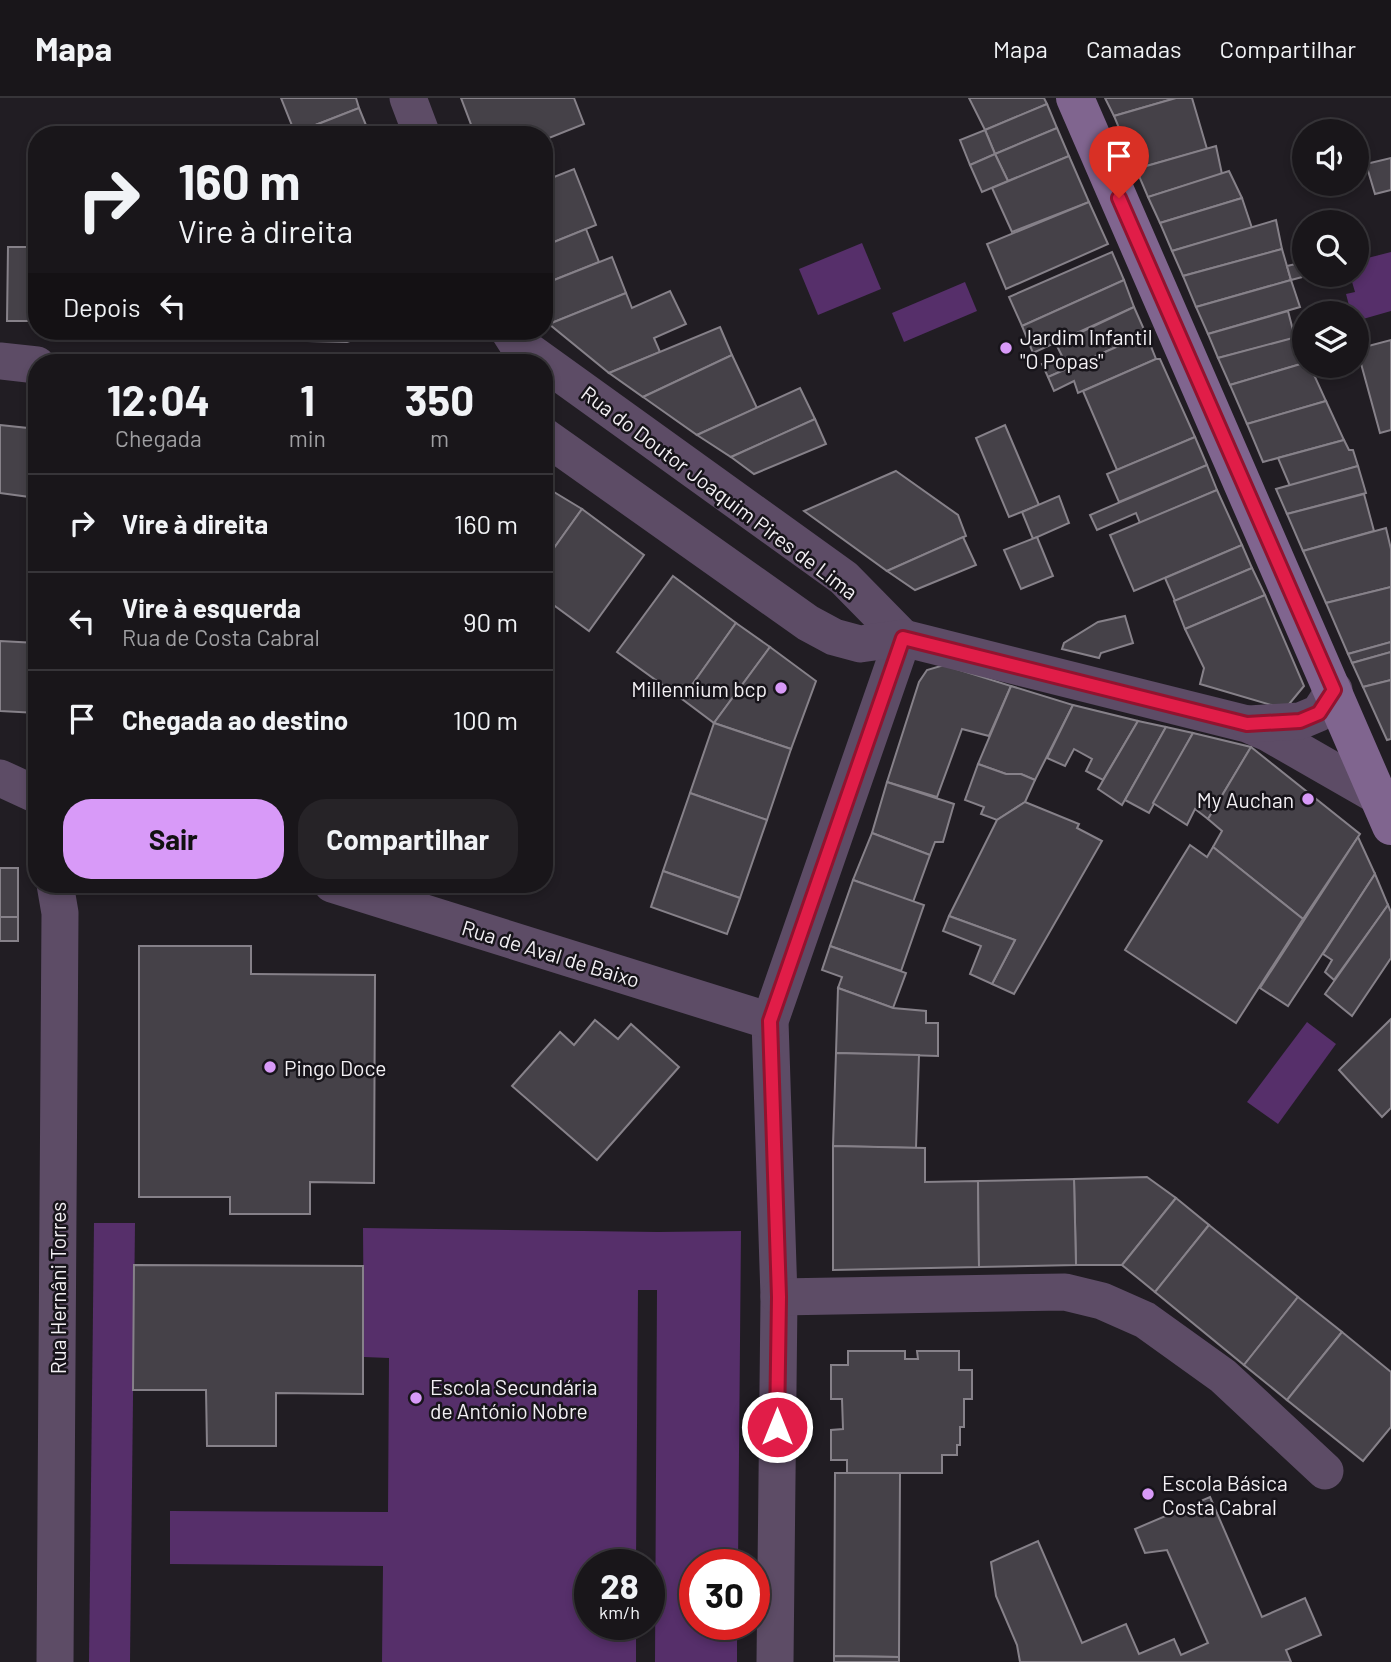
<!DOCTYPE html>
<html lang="pt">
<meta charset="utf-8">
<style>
:root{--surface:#19161a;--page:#262327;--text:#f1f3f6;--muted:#9f9fa2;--line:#373539;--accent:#d89af8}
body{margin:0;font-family:Barlow,sans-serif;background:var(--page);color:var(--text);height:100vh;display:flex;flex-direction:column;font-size:26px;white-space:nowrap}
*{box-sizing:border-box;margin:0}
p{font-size:23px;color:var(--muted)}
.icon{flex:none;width:38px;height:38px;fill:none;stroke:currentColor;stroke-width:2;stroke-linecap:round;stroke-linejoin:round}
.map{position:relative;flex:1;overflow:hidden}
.panel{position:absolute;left:28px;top:256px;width:525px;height:539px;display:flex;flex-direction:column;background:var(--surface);border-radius:28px;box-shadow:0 4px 10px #0003,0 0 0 2px var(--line)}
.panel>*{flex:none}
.guide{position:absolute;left:28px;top:28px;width:525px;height:214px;border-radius:28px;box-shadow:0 4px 10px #0003,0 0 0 2px var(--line);background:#19161a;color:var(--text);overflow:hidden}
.buttons{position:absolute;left:1292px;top:21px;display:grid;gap:14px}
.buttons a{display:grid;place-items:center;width:77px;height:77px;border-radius:50%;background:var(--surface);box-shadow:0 4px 10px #0003,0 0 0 2px var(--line);font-size:35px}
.speed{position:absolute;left:574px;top:1451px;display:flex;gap:14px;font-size:35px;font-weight:700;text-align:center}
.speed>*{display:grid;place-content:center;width:91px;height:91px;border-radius:50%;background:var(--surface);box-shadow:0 4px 10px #0003,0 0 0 2px var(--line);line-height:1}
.speed small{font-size:18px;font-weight:400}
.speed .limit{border:10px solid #d22;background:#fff;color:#111}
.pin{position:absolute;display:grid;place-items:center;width:60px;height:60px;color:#fff;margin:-72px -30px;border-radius:50% 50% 50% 0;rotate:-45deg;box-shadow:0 0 7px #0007}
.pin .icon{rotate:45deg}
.me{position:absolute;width:77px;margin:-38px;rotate:0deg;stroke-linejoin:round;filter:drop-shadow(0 0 5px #0008)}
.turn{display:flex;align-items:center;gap:24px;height:147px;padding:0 35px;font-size:32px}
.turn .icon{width:91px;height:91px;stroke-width:2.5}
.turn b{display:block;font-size:49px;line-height:60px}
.then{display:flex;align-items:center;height:66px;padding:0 35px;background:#0003;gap:14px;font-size:26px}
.eta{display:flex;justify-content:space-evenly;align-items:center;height:119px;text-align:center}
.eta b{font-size:42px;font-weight:700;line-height:49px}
.primary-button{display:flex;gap:14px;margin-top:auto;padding:14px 35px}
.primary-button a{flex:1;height:80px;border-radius:28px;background:var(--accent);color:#111;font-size:28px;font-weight:700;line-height:80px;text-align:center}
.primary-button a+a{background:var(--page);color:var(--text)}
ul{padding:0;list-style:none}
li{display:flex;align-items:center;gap:21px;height:98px;padding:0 35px;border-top:2px solid var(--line)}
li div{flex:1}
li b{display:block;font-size:26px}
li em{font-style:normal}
header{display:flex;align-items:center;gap:42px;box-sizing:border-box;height:98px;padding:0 35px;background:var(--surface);border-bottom:2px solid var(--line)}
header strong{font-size:33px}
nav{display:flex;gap:38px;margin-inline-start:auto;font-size:24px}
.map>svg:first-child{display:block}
</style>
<header>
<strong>Mapa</strong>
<nav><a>Mapa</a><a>Camadas</a><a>Compartilhar</a></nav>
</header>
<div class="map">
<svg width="1391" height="1564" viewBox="0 0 1391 1564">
<rect width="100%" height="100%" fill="#211d23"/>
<g fill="#562f6a">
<path d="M862,145l19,46 -63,26 -19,-46z"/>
<path d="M1391,154v59l-35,10v-8h-5l-5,-19 9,-2 -5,-17h6v-14z"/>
<path d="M965,184l12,29 -73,31 -12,-29z"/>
<path d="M1307,924l29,22 -58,80 -31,-22z"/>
<path d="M94,1125h41l-5,439h-41z"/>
<path d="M363,1130l295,4 83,-1 -3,333h-43v60h42v38h-82l2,-372h-19l-2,274h-46v60h46v38h-254l1,-96 -213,-2v-53l218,1 1,-154 -25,-1z"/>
</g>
<g fill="#454148" stroke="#868189" stroke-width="2">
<path d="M281,0h75l3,10 -64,25z"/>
<path d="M461,0h113l10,26 -40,16v-5h-69z"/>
<path d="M969,0h75l3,6 -62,26z"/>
<path d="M1105,0h71l-62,18z"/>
<path d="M1176,0h16l15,51 -71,20 -22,-53z"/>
<path d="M1047,6l10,24 -62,26 -10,-24z"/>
<path d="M359,10l11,27h-75v-2z"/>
<path d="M1057,30l12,28 -61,25 -13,-27z"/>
<path d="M985,32l10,24 -25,11 -10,-25z"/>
<path d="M1216,48l6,28 -74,23 -12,-28z"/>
<path d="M995,56l13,27 -26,11 -12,-27z"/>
<path d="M1069,58l20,46 -77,30 -20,-44z"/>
<path d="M1391,60v32l-16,4 -9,-30z"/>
<path d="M574,71l22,56 -52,21v-65z"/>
<path d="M1229,73l13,27 -82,25 -12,-26z"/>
<path d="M1242,100l10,30 -80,23 -12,-28z"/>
<path d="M1089,104l19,42 -102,45 -19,-45z"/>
<path d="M1276,122l6,29 -99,27 -11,-25z"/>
<path d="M586,131l13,33 -55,22v-38z"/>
<path d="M8,149h29v74h-30z"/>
<path d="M1282,151l9,31 -95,27 -13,-31z"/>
<path d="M1112,154l12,28 -102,46 -13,-29z"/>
<path d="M612,159l14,36 -77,31 -5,-11v-29z"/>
<path d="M1304,164v13h6l-19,5 -4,-14z"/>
<path d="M1124,182l10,27 -101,46 -11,-27z"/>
<path d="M1291,182l9,27 -92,27 -12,-27z"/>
<path d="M670,193l16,33 -32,14 6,14 -51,21 -60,-49 77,-31 6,15z"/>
<path d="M1134,209l12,27 -98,43 -6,-13 20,-8 -6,-12z"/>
<path d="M1288,213l7,27 -77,20 -10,-24z"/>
<path d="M720,229l12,28 -89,42 -34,-24z"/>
<path d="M201,233h55v9l-55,-1z"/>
<path d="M309,233h58l-5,6 -15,5 -39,-1z"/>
<path d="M1146,236l10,25 -78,34 -4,-12 -20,10 -6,-14z"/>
<path d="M1304,237v28l-74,22 -12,-27z"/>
<path d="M1391,242v90l-11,3 -23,-84z"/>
<path d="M732,257l25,53 -60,27 -54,-38z"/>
<path d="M1156,261h4l35,78 -78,33 -34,-79z"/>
<path d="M1304,265v3h6l16,35 -79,23 -17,-39z"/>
<path d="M800,290l15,31 -84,38 -34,-22z"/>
<path d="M1326,303l18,39 -81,22 -16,-38z"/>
<path d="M815,321l11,25 -72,30 -23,-17z"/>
<path d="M0,327l37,4v69l-37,-5z"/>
<path d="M1005,327l34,80 -30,12 -33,-79z"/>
<path d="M1195,339l12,28 -88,37 -12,-28z"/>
<path d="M1344,342l5,10h4l5,16 -68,20 -12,-28z"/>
<path d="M1207,367l10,25 -77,33 -4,-10 -39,17 -7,-15z"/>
<path d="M1358,368l8,27 -79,21 -11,-25z"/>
<path d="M896,373l62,44 8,21 -79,35 -83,-60z"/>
<path d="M544,388l38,23 -38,53z"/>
<path d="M1217,392l25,55 -108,46 -24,-56z"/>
<path d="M1364,396l10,37 -71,20 -16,-37z"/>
<path d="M1059,398l10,27 -36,16 -11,-27z"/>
<path d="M582,411l62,46 -55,76 -45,-33v-36z"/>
<path d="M1386,430l5,21v38l-65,16 -23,-52z"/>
<path d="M963,439l13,28 -61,25 -28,-19z"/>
<path d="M1037,439l16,39 -32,13 -17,-39z"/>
<path d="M1242,447l10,23 -77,33 -10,-23z"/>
<path d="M1252,470l13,27 -80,34 -11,-28z"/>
<path d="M673,478l63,47 -54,76 -65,-47z"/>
<path d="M1391,489v55l-43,12 -22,-51z"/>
<path d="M1265,497l39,91 -19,23 -85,-25 4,-16 -19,-39z"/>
<path d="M1125,518l8,27 -32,10 -2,5 -37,-9 2,-6 34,-21z"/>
<path d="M736,525l34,24 -56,76 -32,-24z"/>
<path d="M0,543l37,2v70l-37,-2z"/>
<path d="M1391,544v10l-39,11 -4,-9z"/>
<path d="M770,549l46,34 -25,68 -77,-26z"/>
<path d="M1391,554v28l-28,7 -11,-24z"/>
<path d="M944,567l67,21 -22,50 -27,-7 -25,68 -50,-15 32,-100 8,-12z"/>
<path d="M1391,582v59l-4,1 -24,-53z"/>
<path d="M1011,588l62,19 -38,75 -14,-6h-15l-28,-10z"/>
<path d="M1073,607l65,16 -35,59 -17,-9 6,-12 -18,-10 -9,17 -18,-8z"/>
<path d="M1138,623l28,6 -44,78 -24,-16z"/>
<path d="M714,625l77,26 -24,71 -77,-27z"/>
<path d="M1166,629l27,6 -44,80 -24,-13z"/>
<path d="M1193,635l58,14 -43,72 -13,-10 -8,16 -34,-22z"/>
<path d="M544,638h4l-1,85h-3z"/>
<path d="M1251,649l109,87 -57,85 -90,-72 9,-16 -14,-12z"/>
<path d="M978,666l28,10h15l14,6 -10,22 -28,18 -16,-6 3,-7 -19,-7z"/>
<path d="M887,684l67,22 -11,38h-8l-5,13 -58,-22z"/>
<path d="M690,695l77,27 -27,78 -77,-27z"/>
<path d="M1025,704l54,22 -2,4 25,13 -88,153 -22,-10 23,-44 -66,-24 48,-96z"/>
<path d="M872,735l58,22 -17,47 -60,-22z"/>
<path d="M1358,739l17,37 -87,132 -28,-18z"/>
<path d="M1190,747l17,12 6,-10 90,72 -67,104 -111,-73z"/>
<rect x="0" y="770" width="18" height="49"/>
<path d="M663,773l77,27 -13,36 -76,-27z"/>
<path d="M1375,776l13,31 -54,75 -9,-8 7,-12 -9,-6z"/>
<path d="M853,782l71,25 -23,66 -71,-25z"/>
<path d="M1388,807l3,7v46l-39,58 -27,-22z"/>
<path d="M949,818l66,24 -23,44 -22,-10 11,-28 -38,-15z"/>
<rect x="0" y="819" width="18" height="24"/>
<path d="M139,848h112v28l124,1 -1,208 -64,-1v32h-80v-17h-91z"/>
<path d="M830,848l76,27 -13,35 -55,-20 4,-11 -20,-7z"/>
<path d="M838,890l55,20 33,3v12h12v33l-102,-3z"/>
<path d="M1391,921v89l-9,9 -43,-47z"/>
<path d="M595,922l23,19 13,-15 48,43 -82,93 -85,-74 48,-54 14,13z"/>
<path d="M836,955l83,2 -3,93 -83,-2z"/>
<path d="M833,1048l92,2v34l53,-1 1,86 -146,3z"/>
<path d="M1147,1079l29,21 -54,67h-46l-2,-86z"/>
<path d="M1074,1081l2,86 -97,2 -1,-86z"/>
<path d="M1176,1100l33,27 -54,67 -33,-27z"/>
<path d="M1209,1127l89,72 -54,68 -89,-73z"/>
<path d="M134,1167l229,1v128l-87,-1v53h-69l-1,-56h-73z"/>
<path d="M1298,1199l44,35 -55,68 -43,-35z"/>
<path d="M1342,1234l49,40v55l-28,34 -76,-61z"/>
<path d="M848,1253h57v8h13l-1,-8h42v19h13v29h-8v28h-4v18h-3v10h-15v18h-95v-13h-16v-30l12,-1 -1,-30h-11v-34h17z"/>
<path d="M835,1375h65l-1,184 -65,-1z"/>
<path d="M1210,1399l52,120 43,-19 16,37 -35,15 5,12h-271l-3,-17 -21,-49 -5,-34 47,-21 44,102 44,-19 13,30 35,-15 7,16 27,-12 -41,-93 -22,3 -10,-24z"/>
<path d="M834,1558l65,1v5h-65z"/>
</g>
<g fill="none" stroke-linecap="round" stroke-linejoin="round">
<g stroke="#5d4c66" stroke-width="37">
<path d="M408,0l14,37"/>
<path d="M509,233l7,11 328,236 59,60 -133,383 9,276 -4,365"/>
<path d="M0,263l37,4"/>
<path d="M544,338l264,187 26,14 26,7 43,-6 344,86 21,9 108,62"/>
<path d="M1249,626l51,-3 19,-8 15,-23"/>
<path d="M0,680l37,17"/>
<path d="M332,786l438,137"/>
<path d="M779,1199l286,-5 37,9 43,19 78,56 102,95"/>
<path d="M55,1564l5,-749 -5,-29"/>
</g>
<path stroke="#80658f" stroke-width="38" d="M1075,0l316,728"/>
</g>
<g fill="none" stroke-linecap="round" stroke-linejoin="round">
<defs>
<path id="route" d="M777,1329l2,-130 -9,-276 133,-383 344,86 53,-3 19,-8 15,-23 -215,-492"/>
</defs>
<use href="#route" stroke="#92132f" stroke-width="18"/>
<use href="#route" stroke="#e11d48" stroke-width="12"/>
</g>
<g fill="#d89af8" stroke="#17141a" stroke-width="2.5">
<circle cx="1006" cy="250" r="7"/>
<circle cx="781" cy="590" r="7"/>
<circle cx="1308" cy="701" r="7"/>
<circle cx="270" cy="969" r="7"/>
<circle cx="416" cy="1300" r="7"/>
<circle cx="1148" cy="1396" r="7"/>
</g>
<g text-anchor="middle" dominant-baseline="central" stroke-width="5" stroke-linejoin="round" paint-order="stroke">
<g font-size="21" fill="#f3f0f4" stroke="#17141a" text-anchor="start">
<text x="1020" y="238">Jardim Infantil<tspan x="1020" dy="24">"O Popas"</tspan></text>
<text x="767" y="590" text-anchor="end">Millennium bcp</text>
<text x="1294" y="701" text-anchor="end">My Auchan</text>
<text x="284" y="969">Pingo Doce</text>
<text x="430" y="1288">Escola Secundária<tspan x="430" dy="24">de António Nobre</tspan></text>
<text x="1162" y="1384">Escola Básica<tspan x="1162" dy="24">Costa Cabral</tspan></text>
</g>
<g font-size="21" fill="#f3f0f4" stroke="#17141a">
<text transform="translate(720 394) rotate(37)">Rua do Doutor Joaquim Pires de Lima</text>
<text transform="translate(551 855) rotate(17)">Rua de Aval de Baixo</text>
<text transform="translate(57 1190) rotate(-90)">Rua Hernâni Torres</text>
</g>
</g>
</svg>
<div class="buttons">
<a><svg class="icon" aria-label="sound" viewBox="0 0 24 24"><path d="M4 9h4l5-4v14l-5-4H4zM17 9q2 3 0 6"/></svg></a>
<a><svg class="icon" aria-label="search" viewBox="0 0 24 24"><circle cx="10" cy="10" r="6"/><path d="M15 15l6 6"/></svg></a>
<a><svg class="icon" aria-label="layers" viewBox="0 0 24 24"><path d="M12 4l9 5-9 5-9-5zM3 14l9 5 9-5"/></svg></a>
</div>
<div class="speed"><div>28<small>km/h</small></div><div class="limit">30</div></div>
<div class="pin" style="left:1119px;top:100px;background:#d93025"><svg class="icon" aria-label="arrive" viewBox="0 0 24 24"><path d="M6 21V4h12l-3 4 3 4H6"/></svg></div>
<svg class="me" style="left:777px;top:1329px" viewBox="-20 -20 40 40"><circle r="17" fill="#e11d48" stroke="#fff" stroke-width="3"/><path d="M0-11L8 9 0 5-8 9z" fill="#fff"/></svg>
<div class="guide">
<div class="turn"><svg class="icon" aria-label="right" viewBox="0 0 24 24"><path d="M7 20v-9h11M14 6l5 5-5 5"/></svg><div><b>160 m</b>Vire à direita</div></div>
<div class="then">Depois<svg class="icon" aria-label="left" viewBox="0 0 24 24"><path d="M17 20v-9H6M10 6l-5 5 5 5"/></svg></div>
</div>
<section class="panel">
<div class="eta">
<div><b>12:04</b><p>Chegada</p></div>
<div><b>1</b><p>min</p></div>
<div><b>350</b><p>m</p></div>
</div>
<ul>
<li><svg class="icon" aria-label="right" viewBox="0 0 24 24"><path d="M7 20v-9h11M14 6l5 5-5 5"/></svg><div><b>Vire à direita</b></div><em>160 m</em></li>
<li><svg class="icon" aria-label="left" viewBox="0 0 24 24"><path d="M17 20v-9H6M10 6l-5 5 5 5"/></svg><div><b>Vire à esquerda</b><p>Rua de Costa Cabral</p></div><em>90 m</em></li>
<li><svg class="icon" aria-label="arrive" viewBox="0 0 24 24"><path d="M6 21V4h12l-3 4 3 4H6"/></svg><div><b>Chegada ao destino</b></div><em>100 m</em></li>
</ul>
<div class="primary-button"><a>Sair</a><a>Compartilhar</a></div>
</section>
</div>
